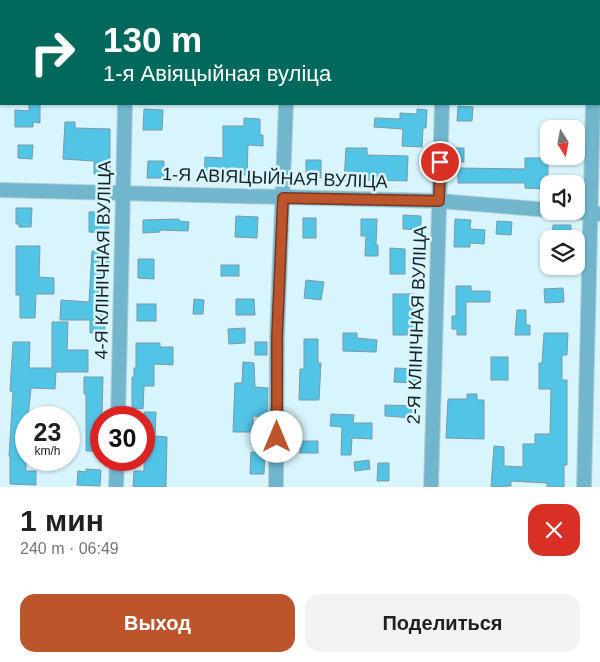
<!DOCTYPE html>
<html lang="ru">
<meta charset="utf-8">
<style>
:root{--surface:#fff;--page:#f2f2f2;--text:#202124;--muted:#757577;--accent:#bc552c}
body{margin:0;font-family:Helvetica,sans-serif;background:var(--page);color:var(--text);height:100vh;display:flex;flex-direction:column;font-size:19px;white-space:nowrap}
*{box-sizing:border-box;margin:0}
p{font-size:16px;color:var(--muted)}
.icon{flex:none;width:28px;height:28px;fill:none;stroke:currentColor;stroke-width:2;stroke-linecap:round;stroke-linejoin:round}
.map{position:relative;height:487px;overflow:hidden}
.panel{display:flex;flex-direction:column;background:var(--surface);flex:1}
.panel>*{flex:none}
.banner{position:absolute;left:0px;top:0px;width:600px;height:105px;box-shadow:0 1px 4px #0004;background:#00695c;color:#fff;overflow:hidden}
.needle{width:32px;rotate:169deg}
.fabs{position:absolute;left:540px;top:120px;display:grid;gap:10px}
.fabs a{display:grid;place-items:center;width:45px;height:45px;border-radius:10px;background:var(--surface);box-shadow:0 1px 4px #0004;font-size:25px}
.speed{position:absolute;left:15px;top:406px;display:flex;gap:10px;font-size:25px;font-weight:700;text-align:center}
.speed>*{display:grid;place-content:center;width:65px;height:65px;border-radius:50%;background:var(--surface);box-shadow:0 1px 4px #0004;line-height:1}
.speed small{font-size:12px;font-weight:400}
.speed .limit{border:8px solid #d22;background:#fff;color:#111}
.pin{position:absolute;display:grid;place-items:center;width:42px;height:42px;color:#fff;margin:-21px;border:2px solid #fff;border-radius:50%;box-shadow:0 1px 5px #0007}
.me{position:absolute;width:55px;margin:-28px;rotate:0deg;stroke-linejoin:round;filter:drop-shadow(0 0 4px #0008)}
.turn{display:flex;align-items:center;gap:18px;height:105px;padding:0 20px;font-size:22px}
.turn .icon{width:65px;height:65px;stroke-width:2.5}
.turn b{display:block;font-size:35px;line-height:42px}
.round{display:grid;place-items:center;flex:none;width:52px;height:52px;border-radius:15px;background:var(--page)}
.head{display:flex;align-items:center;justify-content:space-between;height:85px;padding:0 20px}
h1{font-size:30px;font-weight:800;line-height:38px}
.action{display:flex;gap:10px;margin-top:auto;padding:10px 20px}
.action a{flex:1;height:58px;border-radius:15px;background:var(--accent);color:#fff;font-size:20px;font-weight:800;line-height:58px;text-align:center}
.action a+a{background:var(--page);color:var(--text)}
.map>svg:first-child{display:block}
</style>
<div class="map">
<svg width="600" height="487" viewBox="0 0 600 487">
<rect width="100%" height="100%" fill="#d8f4fd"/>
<g fill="#52c4e6" stroke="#7a9aa5">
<path d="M29,104h11v19l-7,-1v5h-18v-17l14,1z"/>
<path d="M458,106l15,1 -1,14h-15z"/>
<path d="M144,109l19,1 -1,20h-19z"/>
<path d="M417,109l10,1 -1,18h-3l-1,19 -20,-1 1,-17 -29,-2 1,-9 25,1v-6l17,1z"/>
<path d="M244,118l16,1v16h3v11l-15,-1 -1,30h-29v2l-14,1 1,-21 18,1v-32h21z"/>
<path d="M65,122h10v6l35,1v45h-16v-13l-31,-2z"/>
<path d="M18,145h15l-1,14 -14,-1z"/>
<path d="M346,148h21v7l41,1 -1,25 -45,-1 -1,2 -17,-1z"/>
<rect x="451" y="148" width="13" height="14"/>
<path d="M525,158h23v31l-23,-1v-5h-67v-15l67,1z"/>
<path d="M306,160h15v18l-15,-1z"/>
<path d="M148,161h16v17h-17z"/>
<path d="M16,208h16l-1,19h-12v-3h-3z"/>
<path d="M89,212h20l-1,21 -19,-1z"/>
<path d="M403,215l18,1v14l-18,-1z"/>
<path d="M236,216l22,1 -1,21 -22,-1z"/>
<rect x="303" y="218" width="13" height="20"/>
<path d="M179,219v2l10,1 -1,9 -28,-1v2l-17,1v-13z"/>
<path d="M361,219h16l-1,26h2v11h-13l1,-20h-5z"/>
<path d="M455,219l16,1 -1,9 15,1 -1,14 -14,-1v4h-16z"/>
<path d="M497,221l15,1 -1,13 -15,-1z"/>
<path d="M553,225h18v13h-19z"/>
<path d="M16,246h24l-1,31 15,1v16h-18l-1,24h-15v-23h-4z"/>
<path d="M390,248l15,1v25h-15z"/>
<path d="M92,251l17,1v19h-2l-3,29 1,33h-15v-13h-30l1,-20 28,2z"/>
<path d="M138,259h16v20l-16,-1z"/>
<rect x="221" y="265" width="18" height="11"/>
<path d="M306,280l18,2 -3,18 -17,-2z"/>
<path d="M456,286h15v5h19v11h-24v33h-9v-6h-5v-13h4z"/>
<path d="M563,288l1,14 -19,1 -1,-14z"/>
<path d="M393,294h21v13h3v16h-3v12h-21z"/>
<path d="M194,299l10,1 -1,14h-10z"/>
<path d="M236,299h18l1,16h-19z"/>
<rect x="137" y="304" width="19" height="17"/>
<path d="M517,310h9v15h4v10h-15z"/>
<path d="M52,322h16l-1,28h21v22h-32l-1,17 -24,-1 -3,30h-2v53h10v14l-26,-1v-28h-1l4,-64 -3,-1 3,-49h17l-1,26h23z"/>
<path d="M245,328v15l-16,1 -1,-15z"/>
<path d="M343,333h14v5l20,2 -1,12 -33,-1z"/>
<path d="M544,333h24l-1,22h-5v25h5v85h-3v22h-17v-4l-36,-2v5l-20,1 3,-41 10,1v19l19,1v-23h12v-10h15l1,-45h-12v-26h3z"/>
<path d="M304,339h14v24h3l-2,37h-20l1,-31h4z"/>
<rect x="255" y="342" width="12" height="13"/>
<path d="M136,343h24v4h13v18l-19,-1v22h-10l-1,23 -11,-1v-31h2v-9h2z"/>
<rect x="491" y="357" width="17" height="23"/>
<path d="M243,362l11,1 1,24 13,1 -1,29 -14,-1v16h-20l2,-49h7z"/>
<path d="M395,368l23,1 -1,14 -23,-1z"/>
<path d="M84,377h19l-2,74h-15v-57h-2z"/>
<path d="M467,394h10v6h7v39l-38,-1 2,-39h19z"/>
<path d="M385,405l30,1v12l-30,-2z"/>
<path d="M144,412h12l-1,24 12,1 -1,50h-33l1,-16h10z"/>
<path d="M331,414l23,1 -1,8h19v16l-20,-1 -1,17h-10l1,-28 -12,-1z"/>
<rect x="300" y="441" width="18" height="12"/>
<path d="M251,452l14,1 -1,21h-14z"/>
<path d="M369,460l1,9 -15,2 -1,-9z"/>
<path d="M378,463h11v18h-12z"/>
<path d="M86,469l15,1 -1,16 -23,-1 1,-14 8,1z"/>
</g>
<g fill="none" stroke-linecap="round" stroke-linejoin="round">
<defs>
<g id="minor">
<path d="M128,1v-1"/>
<path d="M290,1v-1"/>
<path d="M445,1v-1"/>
<path d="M596,1v-1"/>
<path d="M0,52l1,-52"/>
<path d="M0,190l439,11 110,9"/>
<path d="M560,211l40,3"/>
<path d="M118,418l7,-314"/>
<path d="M116,487l1,-27"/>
<path d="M276,487l1,-150 9,-233"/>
<path d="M431,487l11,-383"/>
<path d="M584,487l9,-383"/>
</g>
</defs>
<use href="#minor" stroke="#b5ced6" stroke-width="16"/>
<use href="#minor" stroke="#71b6cd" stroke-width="14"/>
</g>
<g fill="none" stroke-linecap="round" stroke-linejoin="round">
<defs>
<path id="route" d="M277,437v-100l6,-139 156,3 1,-39"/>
</defs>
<use href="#route" stroke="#7a371d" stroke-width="12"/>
<use href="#route" stroke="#bc552c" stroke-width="9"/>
</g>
<g text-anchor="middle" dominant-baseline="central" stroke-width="5" stroke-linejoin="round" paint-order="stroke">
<g font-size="18" fill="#152226" stroke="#d8f4fd">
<text transform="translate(275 178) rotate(2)">1-Я АВІЯЦЫЙНАЯ ВУЛІЦА</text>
<text transform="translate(103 260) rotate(-89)">4-Я КЛІНІЧНАЯ ВУЛІЦА</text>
<text transform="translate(417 325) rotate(-88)">2-Я КЛІНІЧНАЯ ВУЛІЦА</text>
</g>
</g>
</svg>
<div class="fabs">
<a><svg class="needle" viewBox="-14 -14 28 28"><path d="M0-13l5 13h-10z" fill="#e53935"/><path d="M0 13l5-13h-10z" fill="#757577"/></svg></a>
<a><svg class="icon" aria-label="sound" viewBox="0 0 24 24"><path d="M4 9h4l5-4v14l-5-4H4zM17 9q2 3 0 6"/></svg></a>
<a><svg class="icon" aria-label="layers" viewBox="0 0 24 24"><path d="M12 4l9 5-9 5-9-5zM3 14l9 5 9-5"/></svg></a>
</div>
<div class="speed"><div>23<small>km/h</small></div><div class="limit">30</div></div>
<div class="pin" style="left:440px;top:162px;background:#d93025"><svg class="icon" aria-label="arrive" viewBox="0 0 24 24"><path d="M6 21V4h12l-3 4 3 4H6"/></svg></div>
<svg class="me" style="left:277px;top:437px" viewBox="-20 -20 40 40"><circle r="19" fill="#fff"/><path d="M0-13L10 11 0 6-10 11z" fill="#bc552c"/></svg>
<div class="banner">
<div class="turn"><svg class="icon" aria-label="right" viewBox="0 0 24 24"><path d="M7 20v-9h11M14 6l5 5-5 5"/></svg><div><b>130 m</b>1-я Авіяцыйная вуліца</div></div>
</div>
</div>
<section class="panel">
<div class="head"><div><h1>1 мин</h1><p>240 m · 06:49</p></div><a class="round" style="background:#d93025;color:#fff"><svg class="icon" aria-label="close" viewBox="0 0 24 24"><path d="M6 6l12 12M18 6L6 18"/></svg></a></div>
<div class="action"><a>Выход</a><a>Поделиться</a></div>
</section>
